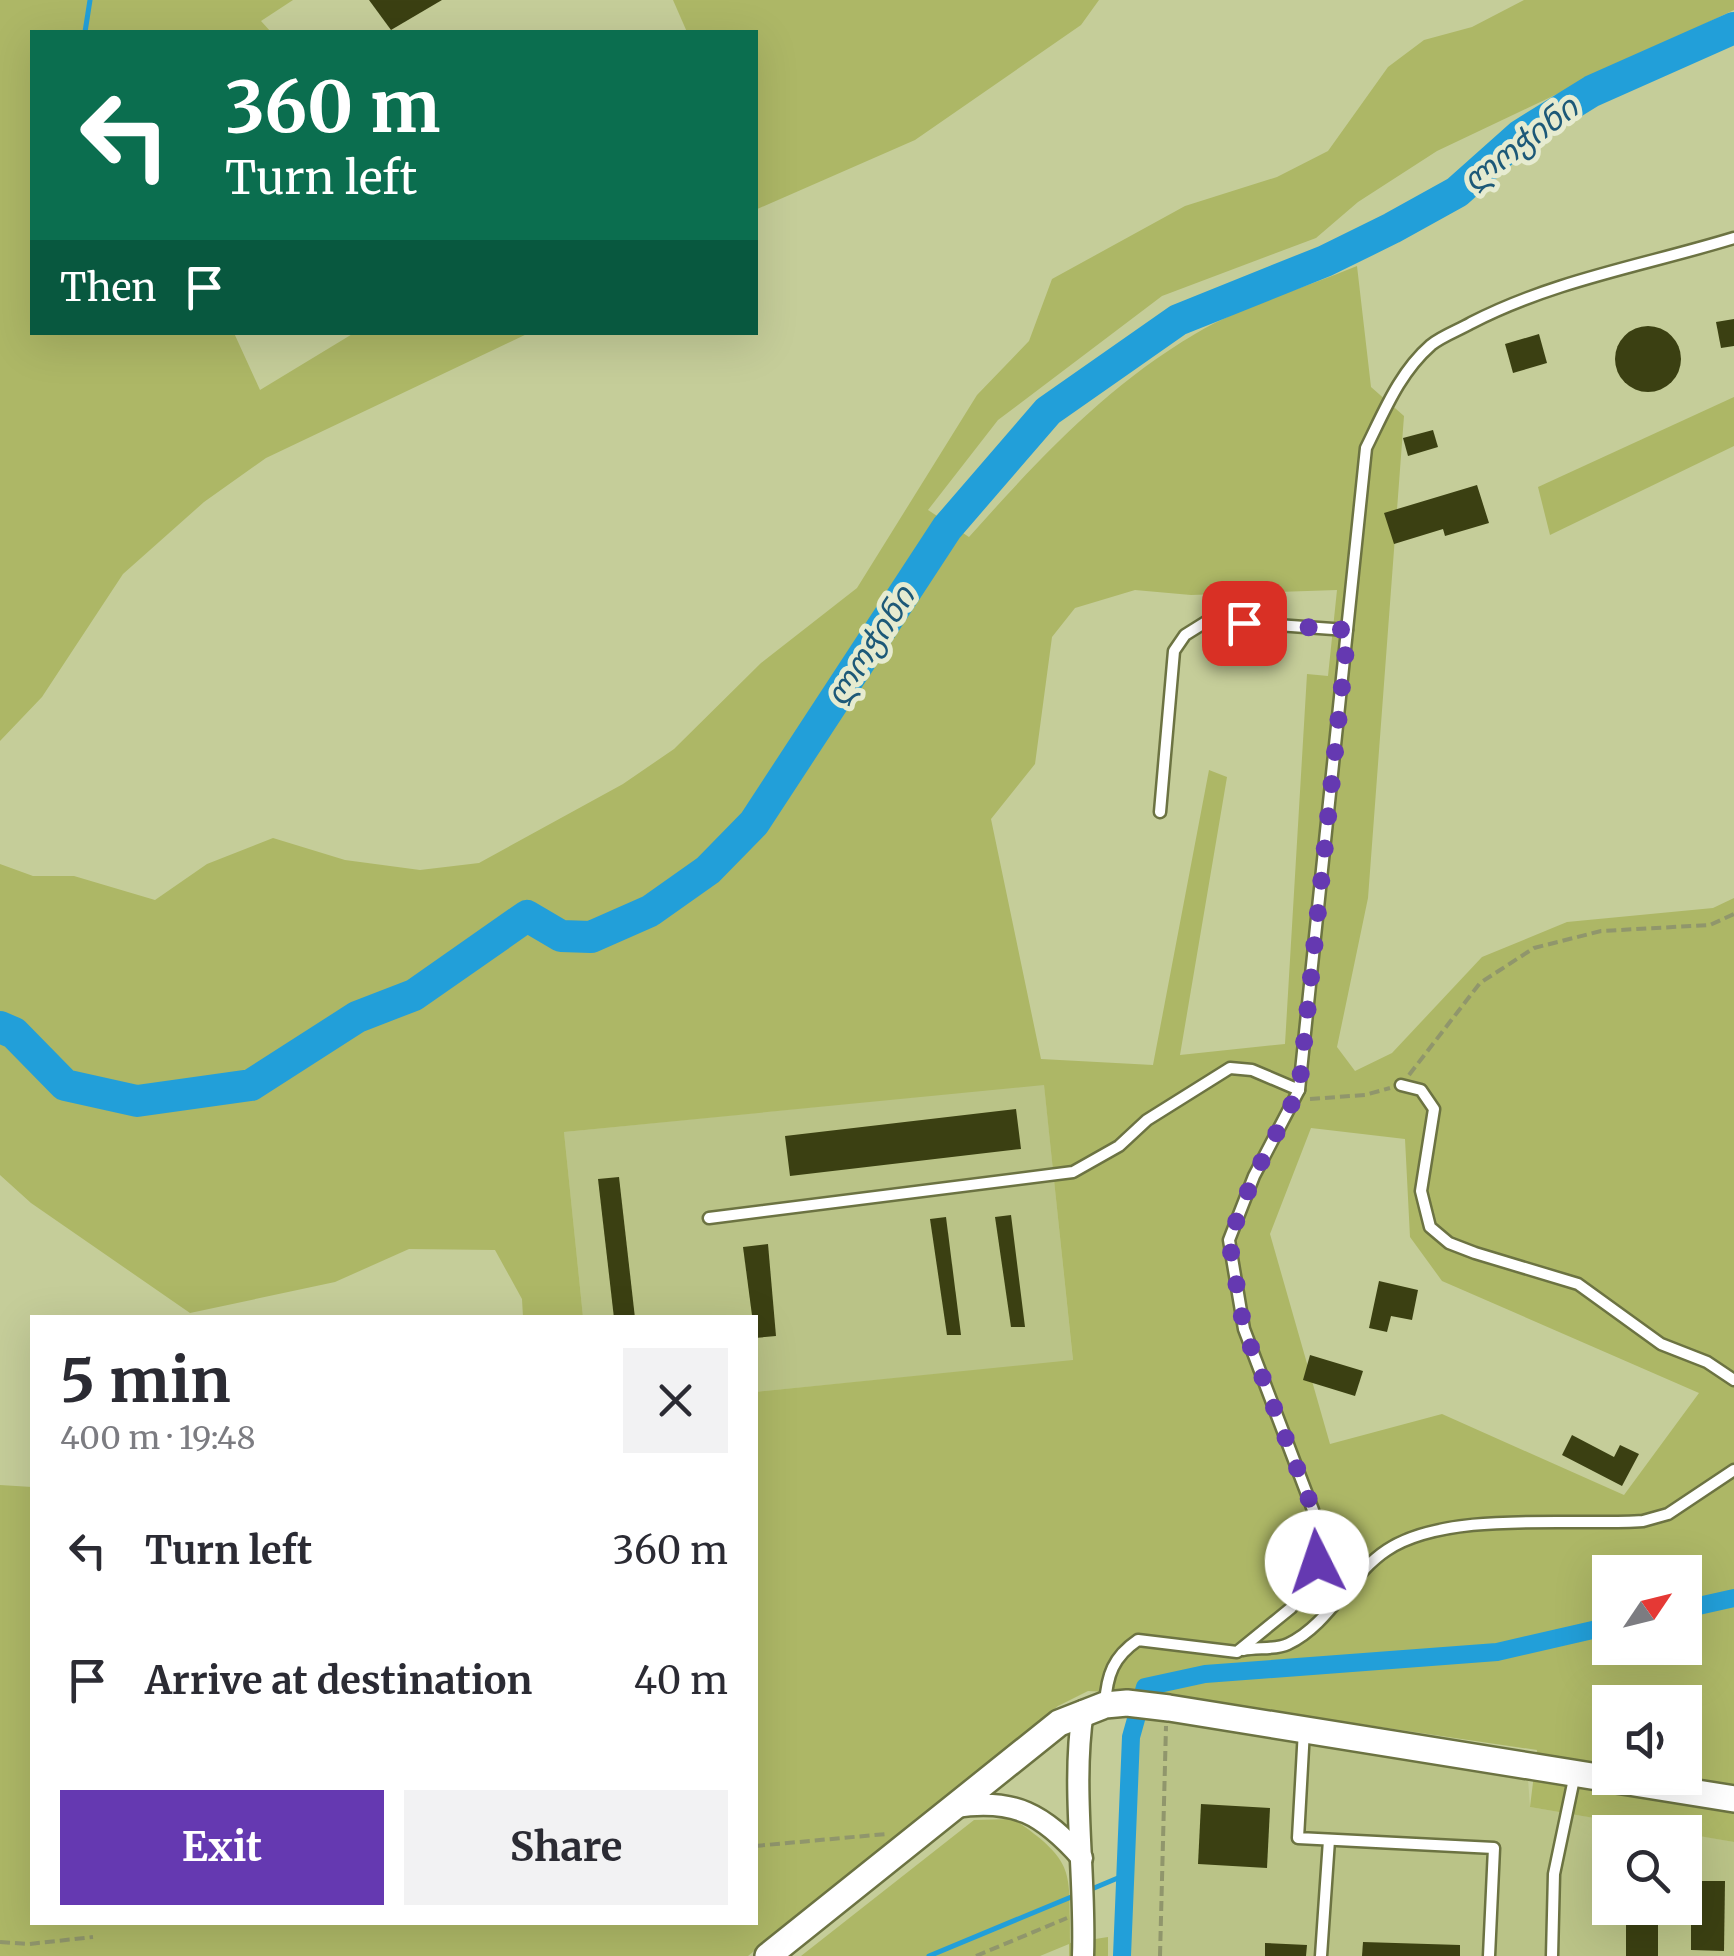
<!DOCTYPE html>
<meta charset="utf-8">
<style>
:root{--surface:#fff;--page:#f2f2f3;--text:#2b2b33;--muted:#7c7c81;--accent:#6539b1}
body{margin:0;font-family:Merriweather,"Noto Sans Georgian",serif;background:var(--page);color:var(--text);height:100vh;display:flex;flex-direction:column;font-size:38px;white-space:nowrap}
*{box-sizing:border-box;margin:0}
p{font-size:32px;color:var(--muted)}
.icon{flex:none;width:55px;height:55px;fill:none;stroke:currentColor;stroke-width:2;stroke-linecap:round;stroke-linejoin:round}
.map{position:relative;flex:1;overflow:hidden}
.side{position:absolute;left:30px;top:1315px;width:728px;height:610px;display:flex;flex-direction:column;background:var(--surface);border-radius:0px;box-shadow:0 10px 40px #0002}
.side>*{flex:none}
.guide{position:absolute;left:30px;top:30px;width:728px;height:305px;border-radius:0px;box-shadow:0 10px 40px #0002;background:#0b6e4f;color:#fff;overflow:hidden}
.needle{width:65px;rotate:55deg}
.controls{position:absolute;left:1592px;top:1555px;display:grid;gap:20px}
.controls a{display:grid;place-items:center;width:110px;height:110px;border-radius:0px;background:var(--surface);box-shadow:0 10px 40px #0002;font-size:50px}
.pin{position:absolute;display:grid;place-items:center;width:85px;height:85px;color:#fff;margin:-42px;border-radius:20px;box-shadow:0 5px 15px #0006}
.me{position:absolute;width:110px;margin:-55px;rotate:356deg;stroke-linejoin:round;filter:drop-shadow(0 0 8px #0008)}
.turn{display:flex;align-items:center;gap:35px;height:210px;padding:0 30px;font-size:45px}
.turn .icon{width:130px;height:130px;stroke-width:2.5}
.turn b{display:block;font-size:70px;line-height:85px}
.then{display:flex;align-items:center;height:95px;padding:0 30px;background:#0003;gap:20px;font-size:38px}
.round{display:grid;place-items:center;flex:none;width:105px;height:105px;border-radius:0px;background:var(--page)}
.summary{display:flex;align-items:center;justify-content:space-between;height:170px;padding:0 30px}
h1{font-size:60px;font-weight:700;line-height:75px}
.primary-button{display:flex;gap:20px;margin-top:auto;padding:20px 30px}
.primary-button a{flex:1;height:115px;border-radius:0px;background:var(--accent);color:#fff;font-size:40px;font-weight:700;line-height:115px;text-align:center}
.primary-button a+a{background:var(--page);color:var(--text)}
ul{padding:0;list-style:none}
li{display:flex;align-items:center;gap:30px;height:130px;padding:0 30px}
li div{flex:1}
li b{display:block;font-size:38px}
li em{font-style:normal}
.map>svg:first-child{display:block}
</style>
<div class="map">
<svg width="1734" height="1956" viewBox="0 0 1734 1956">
<rect width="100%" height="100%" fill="#c5cd99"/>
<g fill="#bac387">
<path d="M1044,1084l29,277 -318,31v-74l-172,-1 -19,-185z"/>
<path d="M1161,1707l366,58 3,42 149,25h-69v76h75v-75l49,9v114h-612l9,-219 4,-19z"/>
</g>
<g fill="#adb766" fill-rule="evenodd">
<path d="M0,0h293l-32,21 10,11h-239v300l202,1 26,57 94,-57h175l-263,125 -62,44 -81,72 -81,123 -42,44z"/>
<path d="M673,0h426l-18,25 -166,115 -160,70v-178h-68z"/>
<path d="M1524,0h210v10l-297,141 -79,51 -42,36 -154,58 -164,124 -70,90 41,27c69,-77 136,-150 226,-203 49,-29 109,-46 162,-68l14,121 33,29 -36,482 -31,149 18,24 37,-18 90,-96 85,-35 146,-14 21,-10v944l-204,-35 7,-57 -373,-55 -76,-4 -30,15 -310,250h-748v-471l32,2v435h723v-530l318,-32 -29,-275 -480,47 19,185h-60l-1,-18 -27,-49 -86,-1 -74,33 -145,31 -159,-110 -31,-28v-311l33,12h41l81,24 52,-36 66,-26 72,22 75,10 59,-7 144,-79 51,-35 87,-86 96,-75 120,-193 52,-54 23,-62 133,-73 92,-29 51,-26 60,-84 36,-27 48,-13zM1135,590l56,5 146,-5 -9,86 -21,-2 -22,370 -105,11 47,-278 -18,-7 -56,295 -112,-6 -50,-240 44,-55 17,-127 23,-29zM1311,1128l94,11 5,98 32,44 257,112 -75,102 -182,-81 -112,30 -60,-210zM1610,1572h75v76h-75zM1610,1702h75v76h-75z"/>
<path d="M1734,397v49l-184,89 -12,-48z"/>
<path d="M1014,1819c63,44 55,51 56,124l38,-6v19h-39v-12l-29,12h-239l173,-136z"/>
</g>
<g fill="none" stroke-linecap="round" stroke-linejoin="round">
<g stroke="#229fd9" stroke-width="5">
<path d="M85,32l5,-32"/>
<path d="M1087,1891l38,-16"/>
<path d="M929,1956l147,-61"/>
</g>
<g stroke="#229fd9" stroke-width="18">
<path d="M1685,1609l49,-11"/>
<path d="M1122,1956l9,-219 14,-50 60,-13 292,-22 113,-26"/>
</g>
<path stroke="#229fd9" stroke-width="32" d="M0,1027l14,6 51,52 72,16 114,-16 106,-68 57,-22 113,-79 34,20 30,1 59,-26 58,-41 46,-47 193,-295 101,-117 130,-91 147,-59 67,-33 65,-36 64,-57 71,-44 142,-63"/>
</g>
<g fill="#3b4012">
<path d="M369,0h73l-51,30z"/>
<path d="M1734,319v27l-13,2 -5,-26z"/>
<circle cx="1648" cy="359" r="33"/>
<path d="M1539,334l8,29 -34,10 -8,-29z"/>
<path d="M1433,430l5,17 -30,9 -5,-18z"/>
<path d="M1477,485l12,38 -44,13 -2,-7 -49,15 -10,-31z"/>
<path d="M1016,1109l5,40 -231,27 -5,-40z"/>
<path d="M619,1177l16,141h-21l-16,-139z"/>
<path d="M1011,1215l14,112h-14l-16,-110z"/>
<path d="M946,1217l15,118h-14l-17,-116z"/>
<path d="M768,1244l8,92 -21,2 -12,-91z"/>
<path d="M1379,1281l39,9 -6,30 -21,-4 -4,16 -18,-4z"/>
<path d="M1310,1355l53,16 -8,25 -52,-16z"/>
<path d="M1572,1435l42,22 6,-12 19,9 -17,32 -60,-31z"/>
<path d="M1201,1804l69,4 -3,60 -69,-4z"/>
<path d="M1691,1881h34l-1,70 -33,-1z"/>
<rect x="1626" y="1908" width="32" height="48"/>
<path d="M1363,1942l97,3v11h-98z"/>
<path d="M1265,1943l42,2 -1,11h-41z"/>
</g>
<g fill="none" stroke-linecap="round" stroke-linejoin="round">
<defs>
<g id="service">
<path d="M1160,812l14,-161 11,-16 24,-15 138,10"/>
<path d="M1401,1085l20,5 13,19 -13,82 9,36 19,16 26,10 103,31 83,60 46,18 27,18"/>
<path d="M709,1218l364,-46 46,-26 28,-26 83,-52 22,2 47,20"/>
<path d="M1243,1650c14,-3 33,0 45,-6 41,-19 62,-70 99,-94 60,-40 185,-24 256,-29l25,-7 66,-44"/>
<path d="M1105,1704c2,-29 8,-47 33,-64l99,12 54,-44 26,-46 -4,-52 -69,-181 -15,-89 25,-64 45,-86 67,-642c18,-36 33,-75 65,-103 11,-9 28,-15 40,-22 83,-43 175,-58 263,-85"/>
<path d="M1304,1730l-6,108 196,10 -5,108"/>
<path d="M1321,1956l8,-116"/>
<path d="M1552,1956l2,-82 21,-100"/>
</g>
<g id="minor">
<path d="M1083,1711c-12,77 3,165 0,245"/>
<path d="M955,1807c60,-9 88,7 127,51"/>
</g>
<path id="tertiary" d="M768,1956l291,-233 46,-18 22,-2 42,5 565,91"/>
</defs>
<use href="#service" stroke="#6c7342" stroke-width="15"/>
<use href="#minor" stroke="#6c7342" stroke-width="25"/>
<use href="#tertiary" stroke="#6c7342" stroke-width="30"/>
<g stroke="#90966c" stroke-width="4" stroke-dasharray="10 5" stroke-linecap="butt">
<path d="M1409,1075l71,-92 54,-35 67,-17 109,-6 24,-11"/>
<path d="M1310,1099l55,-4 25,-7"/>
<path d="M755,1846l131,-12"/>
<path d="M0,1942l29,2 64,-7"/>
<path d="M976,1956l91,-38"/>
<path d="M1160,1956l6,-230"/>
</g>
<use href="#service" stroke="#fff" stroke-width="10"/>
<use href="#minor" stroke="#fff" stroke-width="20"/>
<use href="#tertiary" stroke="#fff" stroke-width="25"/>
</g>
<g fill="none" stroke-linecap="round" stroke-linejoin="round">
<path stroke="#6539b1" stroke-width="18" stroke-dasharray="0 32.4" d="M1244,623l104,7 -49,460 -45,86 -25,64 15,89 69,181 4,52"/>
</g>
<g text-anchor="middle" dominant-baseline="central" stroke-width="10" stroke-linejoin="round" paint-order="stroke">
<g font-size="32" font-style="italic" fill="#1d5978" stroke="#e6ebd0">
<text transform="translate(1520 144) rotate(-37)">ლოჭინი</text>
<text transform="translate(870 646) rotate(-57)">ლოჭინი</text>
</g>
</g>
</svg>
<div class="controls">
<a><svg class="needle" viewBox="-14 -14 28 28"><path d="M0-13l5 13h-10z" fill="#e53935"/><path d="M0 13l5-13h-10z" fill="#7c7c81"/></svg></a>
<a><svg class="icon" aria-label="sound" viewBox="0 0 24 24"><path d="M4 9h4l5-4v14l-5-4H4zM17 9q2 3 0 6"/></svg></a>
<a><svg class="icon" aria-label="search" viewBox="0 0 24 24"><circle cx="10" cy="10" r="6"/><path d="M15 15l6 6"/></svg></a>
</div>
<div class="pin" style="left:1244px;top:623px;background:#d93025"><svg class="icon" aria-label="arrive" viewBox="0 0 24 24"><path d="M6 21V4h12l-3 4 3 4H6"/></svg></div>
<svg class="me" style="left:1317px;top:1562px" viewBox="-20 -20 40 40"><circle r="19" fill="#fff"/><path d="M0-13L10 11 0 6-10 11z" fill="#6539b1"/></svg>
<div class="guide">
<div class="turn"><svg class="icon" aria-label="left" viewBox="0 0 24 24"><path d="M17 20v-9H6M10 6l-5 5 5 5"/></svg><div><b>360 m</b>Turn left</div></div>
<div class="then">Then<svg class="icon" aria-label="arrive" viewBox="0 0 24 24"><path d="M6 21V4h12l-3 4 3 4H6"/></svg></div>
</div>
<section class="side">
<div class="summary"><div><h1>5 min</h1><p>400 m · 19:48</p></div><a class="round"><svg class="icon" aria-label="close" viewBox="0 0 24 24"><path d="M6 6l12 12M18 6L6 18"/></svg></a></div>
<ul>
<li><svg class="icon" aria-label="left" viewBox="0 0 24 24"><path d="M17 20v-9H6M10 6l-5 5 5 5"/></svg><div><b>Turn left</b></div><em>360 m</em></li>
<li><svg class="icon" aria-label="arrive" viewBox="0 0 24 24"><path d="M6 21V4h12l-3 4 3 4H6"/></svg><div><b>Arrive at destination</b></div><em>40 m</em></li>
</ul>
<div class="primary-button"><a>Exit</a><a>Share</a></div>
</section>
</div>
